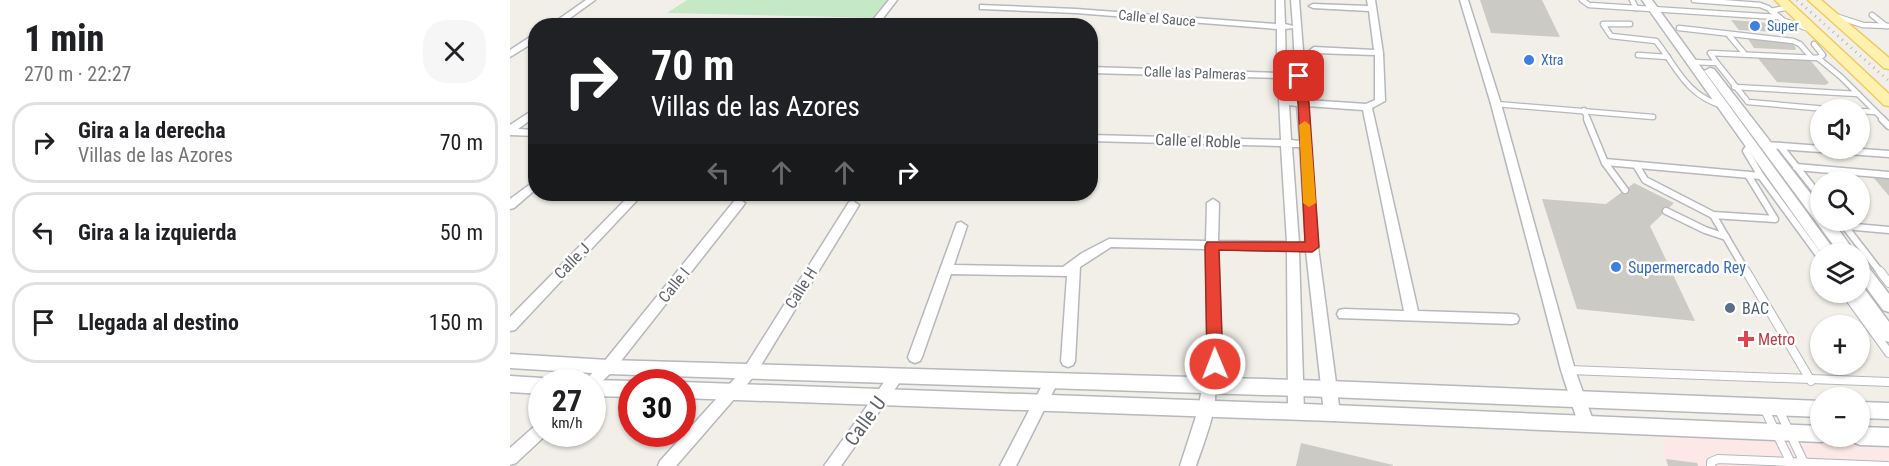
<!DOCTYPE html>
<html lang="es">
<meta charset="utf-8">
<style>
:root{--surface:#fff;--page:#f6f6f6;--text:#202124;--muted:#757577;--line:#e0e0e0}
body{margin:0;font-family:"Roboto Condensed",sans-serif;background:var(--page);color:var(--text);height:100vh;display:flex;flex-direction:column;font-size:22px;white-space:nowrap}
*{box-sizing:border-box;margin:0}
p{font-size:20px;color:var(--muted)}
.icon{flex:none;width:33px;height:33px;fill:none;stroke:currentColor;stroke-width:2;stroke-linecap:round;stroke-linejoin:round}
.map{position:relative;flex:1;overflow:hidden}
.drawer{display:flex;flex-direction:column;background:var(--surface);width:510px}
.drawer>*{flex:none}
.guide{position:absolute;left:18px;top:18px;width:570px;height:183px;border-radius:24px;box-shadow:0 2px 4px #0004;background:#202124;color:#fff;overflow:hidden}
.tools{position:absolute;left:1300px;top:99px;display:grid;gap:12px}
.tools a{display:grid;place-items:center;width:60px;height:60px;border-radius:50%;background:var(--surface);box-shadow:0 2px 4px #0004;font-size:30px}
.speed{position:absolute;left:18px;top:369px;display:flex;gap:12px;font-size:30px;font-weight:700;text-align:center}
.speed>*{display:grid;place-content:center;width:78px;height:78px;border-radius:50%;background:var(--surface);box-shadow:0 2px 4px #0004;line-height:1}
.speed small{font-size:15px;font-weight:400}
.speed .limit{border:9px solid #d22;background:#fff;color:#111}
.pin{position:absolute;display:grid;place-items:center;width:51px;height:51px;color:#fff;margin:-26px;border-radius:12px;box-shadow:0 3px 9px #0006}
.me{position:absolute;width:66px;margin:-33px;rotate:359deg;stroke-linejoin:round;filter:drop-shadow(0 0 4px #0008)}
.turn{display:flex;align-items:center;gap:21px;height:126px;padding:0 24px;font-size:27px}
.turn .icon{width:78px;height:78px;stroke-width:2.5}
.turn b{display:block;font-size:42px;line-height:51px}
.lanes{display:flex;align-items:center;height:57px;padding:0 24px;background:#0003;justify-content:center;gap:30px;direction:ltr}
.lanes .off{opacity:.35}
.round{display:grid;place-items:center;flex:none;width:63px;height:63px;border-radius:24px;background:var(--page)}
.overview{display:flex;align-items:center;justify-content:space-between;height:102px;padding:0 24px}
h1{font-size:36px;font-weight:800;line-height:45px}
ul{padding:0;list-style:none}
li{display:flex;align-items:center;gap:18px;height:81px;margin:0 12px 9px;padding:0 12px;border:3px solid var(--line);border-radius:24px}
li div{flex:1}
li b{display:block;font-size:22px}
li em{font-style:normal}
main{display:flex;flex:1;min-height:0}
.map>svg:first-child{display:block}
</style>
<main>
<section class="drawer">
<div class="overview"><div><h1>1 min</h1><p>270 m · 22:27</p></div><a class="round"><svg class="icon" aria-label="close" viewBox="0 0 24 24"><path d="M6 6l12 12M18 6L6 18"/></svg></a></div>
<ul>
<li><svg class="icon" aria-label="right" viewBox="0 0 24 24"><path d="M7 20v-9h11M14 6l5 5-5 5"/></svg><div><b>Gira a la derecha</b><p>Villas de las Azores</p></div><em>70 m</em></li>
<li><svg class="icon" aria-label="left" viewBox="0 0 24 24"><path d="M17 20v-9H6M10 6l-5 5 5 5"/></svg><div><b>Gira a la izquierda</b></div><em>50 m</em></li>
<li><svg class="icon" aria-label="arrive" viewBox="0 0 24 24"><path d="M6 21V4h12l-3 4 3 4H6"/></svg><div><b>Llegada al destino</b></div><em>150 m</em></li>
</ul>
</section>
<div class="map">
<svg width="1379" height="466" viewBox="0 0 1379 466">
<rect width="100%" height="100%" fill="#f1efe8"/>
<path fill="#fce8e6" d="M1161,436l218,10v20h-222l-5,-27z"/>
<path fill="#c5e8c5" d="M177,0h211l-13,18 -218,-5z"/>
<g fill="#cccac5">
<path d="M970,0h62l18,37 -69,-4z"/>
<path d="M1221,20l39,3 9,9 -40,-2z"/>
<path d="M1238,39l43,3 5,6 -1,2 -41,-2z"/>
<path d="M1247,57l54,4 18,22 -4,2 -48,-3z"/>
<path d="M1363,177l16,1v18z"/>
<path d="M1124,183l40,20 -24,23 45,95 -118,-12 -35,-110 64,5z"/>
<path d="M791,443l92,22v1h-97z"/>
<path d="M1156,459l31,4 1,3h-30z"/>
</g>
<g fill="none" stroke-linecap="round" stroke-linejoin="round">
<defs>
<g id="service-far2">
<path d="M1072,0l7,5 188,12"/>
<path d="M1122,0l4,8"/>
<path d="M1184,0l66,5 8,3 16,13 26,8"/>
<path d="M1261,11l18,-4"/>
<path d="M1362,15l14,11"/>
<path d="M1325,16l28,9 26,1"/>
<path d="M1120,24h-27l8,12 45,5c22,28 30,54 67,65"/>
<path d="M1169,28l114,13 7,3 11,13"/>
<path d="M1218,34l16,19"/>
<path d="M1304,44l9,11 -5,3"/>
<path d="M1128,55l30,2"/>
<path d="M1181,62l26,1 31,39 90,8"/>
<path d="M1207,63l-7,-10 108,5 23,19 43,43"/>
<path d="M1224,87l124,7"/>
<path d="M986,104l157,13"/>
<path d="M1074,110l4,10"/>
<path d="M1350,111l15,1"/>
</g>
<g id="service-far1">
<path d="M1077,119l18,44 20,27"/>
<path d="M1372,119l7,7"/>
<path d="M1256,145l123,9"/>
<path d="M1270,146l41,52"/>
<path d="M1095,162l156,14 -15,-25 6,-7"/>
<path d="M1126,165l9,15 68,35 62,4 -27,-44"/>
<path d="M1286,167l93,8"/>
<path d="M1251,176l60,82"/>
<path d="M1156,211l39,19 21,7"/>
<path d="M1203,215l34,58"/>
<path d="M1330,220l41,53"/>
<path d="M1334,226l45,4"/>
</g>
<g id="service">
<path d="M1236,271l65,110"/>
<path d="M1370,271l9,12"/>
<path d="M1335,292l44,61"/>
<path d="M1059,370l320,12"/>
<path d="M1254,408l27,55"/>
<path d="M1269,410l26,55"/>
<path d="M1201,466v-4l7,-3 169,7"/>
</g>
<g id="minor">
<path d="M76,0h9l-36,26h-10z"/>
<path d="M379,0h8l-20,26h-9z"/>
<path d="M766,0h8l1,24 8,2 -2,-26h8l8,100 59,4 9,-4v-45l-61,-2 -4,-3 4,-3 60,3 -5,-39 -56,-3 -4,-2 4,-2 55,2 -1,-6h8l8,53 2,48 -13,7 46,203 94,3 5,1 2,4 -2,4 -5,1 -173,-6 -2,-4 2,-4 5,-1 60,2 -41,-201 -56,-4 11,141 22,166 -3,5 -5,1 -5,-1 -3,-5 -18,-162h-7l5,161 -3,5 -5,1 -5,-1 -3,-5 -1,-161 -69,-2 4,115 -2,4 -5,2 -5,-2 -2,-4 -2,-115 -95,-2 -31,20 -5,94 -2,4 -5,2 -5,-2 -2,-4 6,-85 -116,-2 -29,83 -2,4 -5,2 -5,-2 -2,-4 49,-134 4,-1 6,4 -13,39 109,2 19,-14 27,-14 97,2 1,-38 6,-4 6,4 -1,38 69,1 -6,-96 -191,-5v-6l191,5 -3,-62 -188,-5v-6l187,6v-44l-201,-16 -93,-4h-3v-4l96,4 200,15zM783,28l4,72 -9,-1 -1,-20 6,-3 -7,-3 -1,-44zM779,105l8,1 3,35 -9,-1zM782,147h8l6,96h-7z"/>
<path d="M950,0h8l33,104 74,266 19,53 -3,5 -5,2 -5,-2 -3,-5 -17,-53 -70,-266z"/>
<path d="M23,35h3v6l-26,16v-7z"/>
<path d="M26,108v8l-18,13 18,1v6l-26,-1v-10z"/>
<path d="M26,180v9l-22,19 -4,1v-10z"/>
<path d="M121,194h8l2,2 -126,134 -5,1v-14z"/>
<path d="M229,199l6,4 -2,3 -130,165 -16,15 -5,2v-6h-7l2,-4 16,-15 132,-163z"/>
<path d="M343,201l6,4 -104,170 -79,91h-18l2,-5 85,-94 104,-165z"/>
<path d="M387,369l5,2 2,4 -2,4 -61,87h-17l68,-95z"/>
<path d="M542,374l5,2 2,4 -43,86h-16l47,-90z"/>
<path d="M698,381l5,2c9,17 -11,64 -17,83h-16l18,-56 5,-27z"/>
<path d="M32,422v12h5l-31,29 -6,2v-17l27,-24z"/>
</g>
<g id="tertiary">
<path d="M1132,0h10l185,254h-15z"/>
<path d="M1200,68l4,1 107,138v13h11l24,34h-16l-134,-181 -2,-2z"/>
<path d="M1350,262l6,2 23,30v18l-6,-2 -23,-31z"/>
<path d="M1350,287l4,1 25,34v20l-6,-2 -33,-48h10z"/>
<path d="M0,354l98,6 721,21 492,20v16l-492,-20 -721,-23 -98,-6z"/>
<path d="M0,376l32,2 7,4h-7v12l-32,-2z"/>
<path d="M82,380l40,1 3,1h-3v15l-40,-1v-14h-6z"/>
<path d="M172,382l650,23 489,21v10h9l-2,4 -7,2 -489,-21 -650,-23z"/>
<path d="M1350,402l29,1v16l-29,-1z"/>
<path d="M1350,427l29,1v18l-29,-1 -7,-3 -3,-6h10z"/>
</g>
<g id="primary">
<path d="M1265,0h13l101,94v12l-5,-1z"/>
<path d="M1298,0h13l68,58v11l-5,-1z"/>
</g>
</defs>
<use href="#service-far2" stroke="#b5b8bc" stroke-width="7"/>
<use href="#service-far1" stroke="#b5b8bc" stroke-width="9"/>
<use href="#service" stroke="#b5b8bc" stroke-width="10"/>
<use href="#minor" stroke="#b5b8bc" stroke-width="3"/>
<use href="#tertiary" stroke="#b5b8bc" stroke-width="3"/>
<use href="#primary" stroke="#f2c960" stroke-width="3"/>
<use href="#service-far2" stroke="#fff" stroke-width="4.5"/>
<use href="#service-far1" stroke="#fff" stroke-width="6"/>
<use href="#service" stroke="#fff" stroke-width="8"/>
<use href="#minor" fill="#fff" fill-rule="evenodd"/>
<use href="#tertiary" fill="#fff" fill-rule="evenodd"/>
<use href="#primary" fill="#fff2af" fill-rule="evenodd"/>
<path stroke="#b6b7b8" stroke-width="3" stroke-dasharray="1 5" stroke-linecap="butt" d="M1287,0l92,81"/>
</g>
<path fill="#ea4335" stroke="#982c22" stroke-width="1.5" d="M789,73l5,3 5,27 10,144 -7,5 -93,-2 4,114 -2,5 -6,2 -6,-2 -2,-5 -2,-118 2,-4h98l-7,-139 -5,-27z"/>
<path fill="#f59e0b" d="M795,121l5,4 6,78 -7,4 -6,-4 -4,-78z"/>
<g fill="#3f7fe0" stroke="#fff" stroke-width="2">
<circle cx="1245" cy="26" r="6"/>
<circle cx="1019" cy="60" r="6"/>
<circle cx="1106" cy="267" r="6"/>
</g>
<circle fill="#5c6f8a" stroke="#fff" stroke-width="2" cx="1220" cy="308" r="6"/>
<path fill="#e0444e" stroke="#fff" stroke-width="2" d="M1233 330h6v6h6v6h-6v6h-6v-6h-6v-6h6z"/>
<g text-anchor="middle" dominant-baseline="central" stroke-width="5" stroke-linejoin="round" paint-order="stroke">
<g font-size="14" fill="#5f6368" stroke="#fff">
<text transform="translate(647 18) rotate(5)">Calle el Sauce</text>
<text transform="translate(685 73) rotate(2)">Calle las Palmeras</text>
</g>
<g font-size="14" fill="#366cbe" stroke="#fff" text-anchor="start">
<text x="1257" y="26">Super</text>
<text x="1031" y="60">Xtra</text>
</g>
<g font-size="16" fill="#5f6368" stroke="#fff">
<text transform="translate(688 141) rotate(2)">Calle el Roble</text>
<text transform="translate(62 261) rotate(-46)">Calle J</text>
<text transform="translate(164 285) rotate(-51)">Calle I</text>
<text transform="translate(291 288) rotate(-58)">Calle H</text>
</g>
<g font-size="16" fill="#366cbe" stroke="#fff" text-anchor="start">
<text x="1118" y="267">Supermercado Rey</text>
</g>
<g font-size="16" fill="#4e5e75" stroke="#fff" text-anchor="start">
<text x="1232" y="308">BAC</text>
</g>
<g font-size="16" fill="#be3a42" stroke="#fff" text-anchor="start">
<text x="1248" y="339">Metro</text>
</g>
<g font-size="20" fill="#5f6368" stroke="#fff">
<text transform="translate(355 421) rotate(-54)">Calle U</text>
</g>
</g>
</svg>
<div class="tools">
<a><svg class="icon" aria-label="sound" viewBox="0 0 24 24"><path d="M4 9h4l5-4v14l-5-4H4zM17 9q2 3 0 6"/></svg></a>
<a><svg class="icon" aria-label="search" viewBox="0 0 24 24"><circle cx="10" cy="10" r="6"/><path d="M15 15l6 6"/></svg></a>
<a><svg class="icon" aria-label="layers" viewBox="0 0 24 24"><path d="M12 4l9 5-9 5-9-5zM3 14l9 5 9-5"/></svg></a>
<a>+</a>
<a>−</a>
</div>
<div class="speed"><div>27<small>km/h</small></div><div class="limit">30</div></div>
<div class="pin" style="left:789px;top:76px;background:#d93025"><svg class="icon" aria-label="arrive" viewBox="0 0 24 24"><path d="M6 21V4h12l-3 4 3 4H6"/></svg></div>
<svg class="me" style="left:705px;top:364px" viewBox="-20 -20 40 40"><circle r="17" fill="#ea4335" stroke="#fff" stroke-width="3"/><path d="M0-11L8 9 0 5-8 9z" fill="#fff"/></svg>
<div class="guide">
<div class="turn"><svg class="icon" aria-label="right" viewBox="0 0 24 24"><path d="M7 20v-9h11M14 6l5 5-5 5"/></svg><div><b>70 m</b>Villas de las Azores</div></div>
<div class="lanes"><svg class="icon off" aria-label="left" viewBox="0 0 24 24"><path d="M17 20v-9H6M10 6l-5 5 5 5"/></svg><svg class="icon off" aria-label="ahead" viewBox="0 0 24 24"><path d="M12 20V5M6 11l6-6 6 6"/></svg><svg class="icon off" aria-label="ahead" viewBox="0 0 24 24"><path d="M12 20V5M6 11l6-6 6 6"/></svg><svg class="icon" aria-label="right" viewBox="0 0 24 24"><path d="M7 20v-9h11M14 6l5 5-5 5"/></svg></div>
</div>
</div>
</main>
